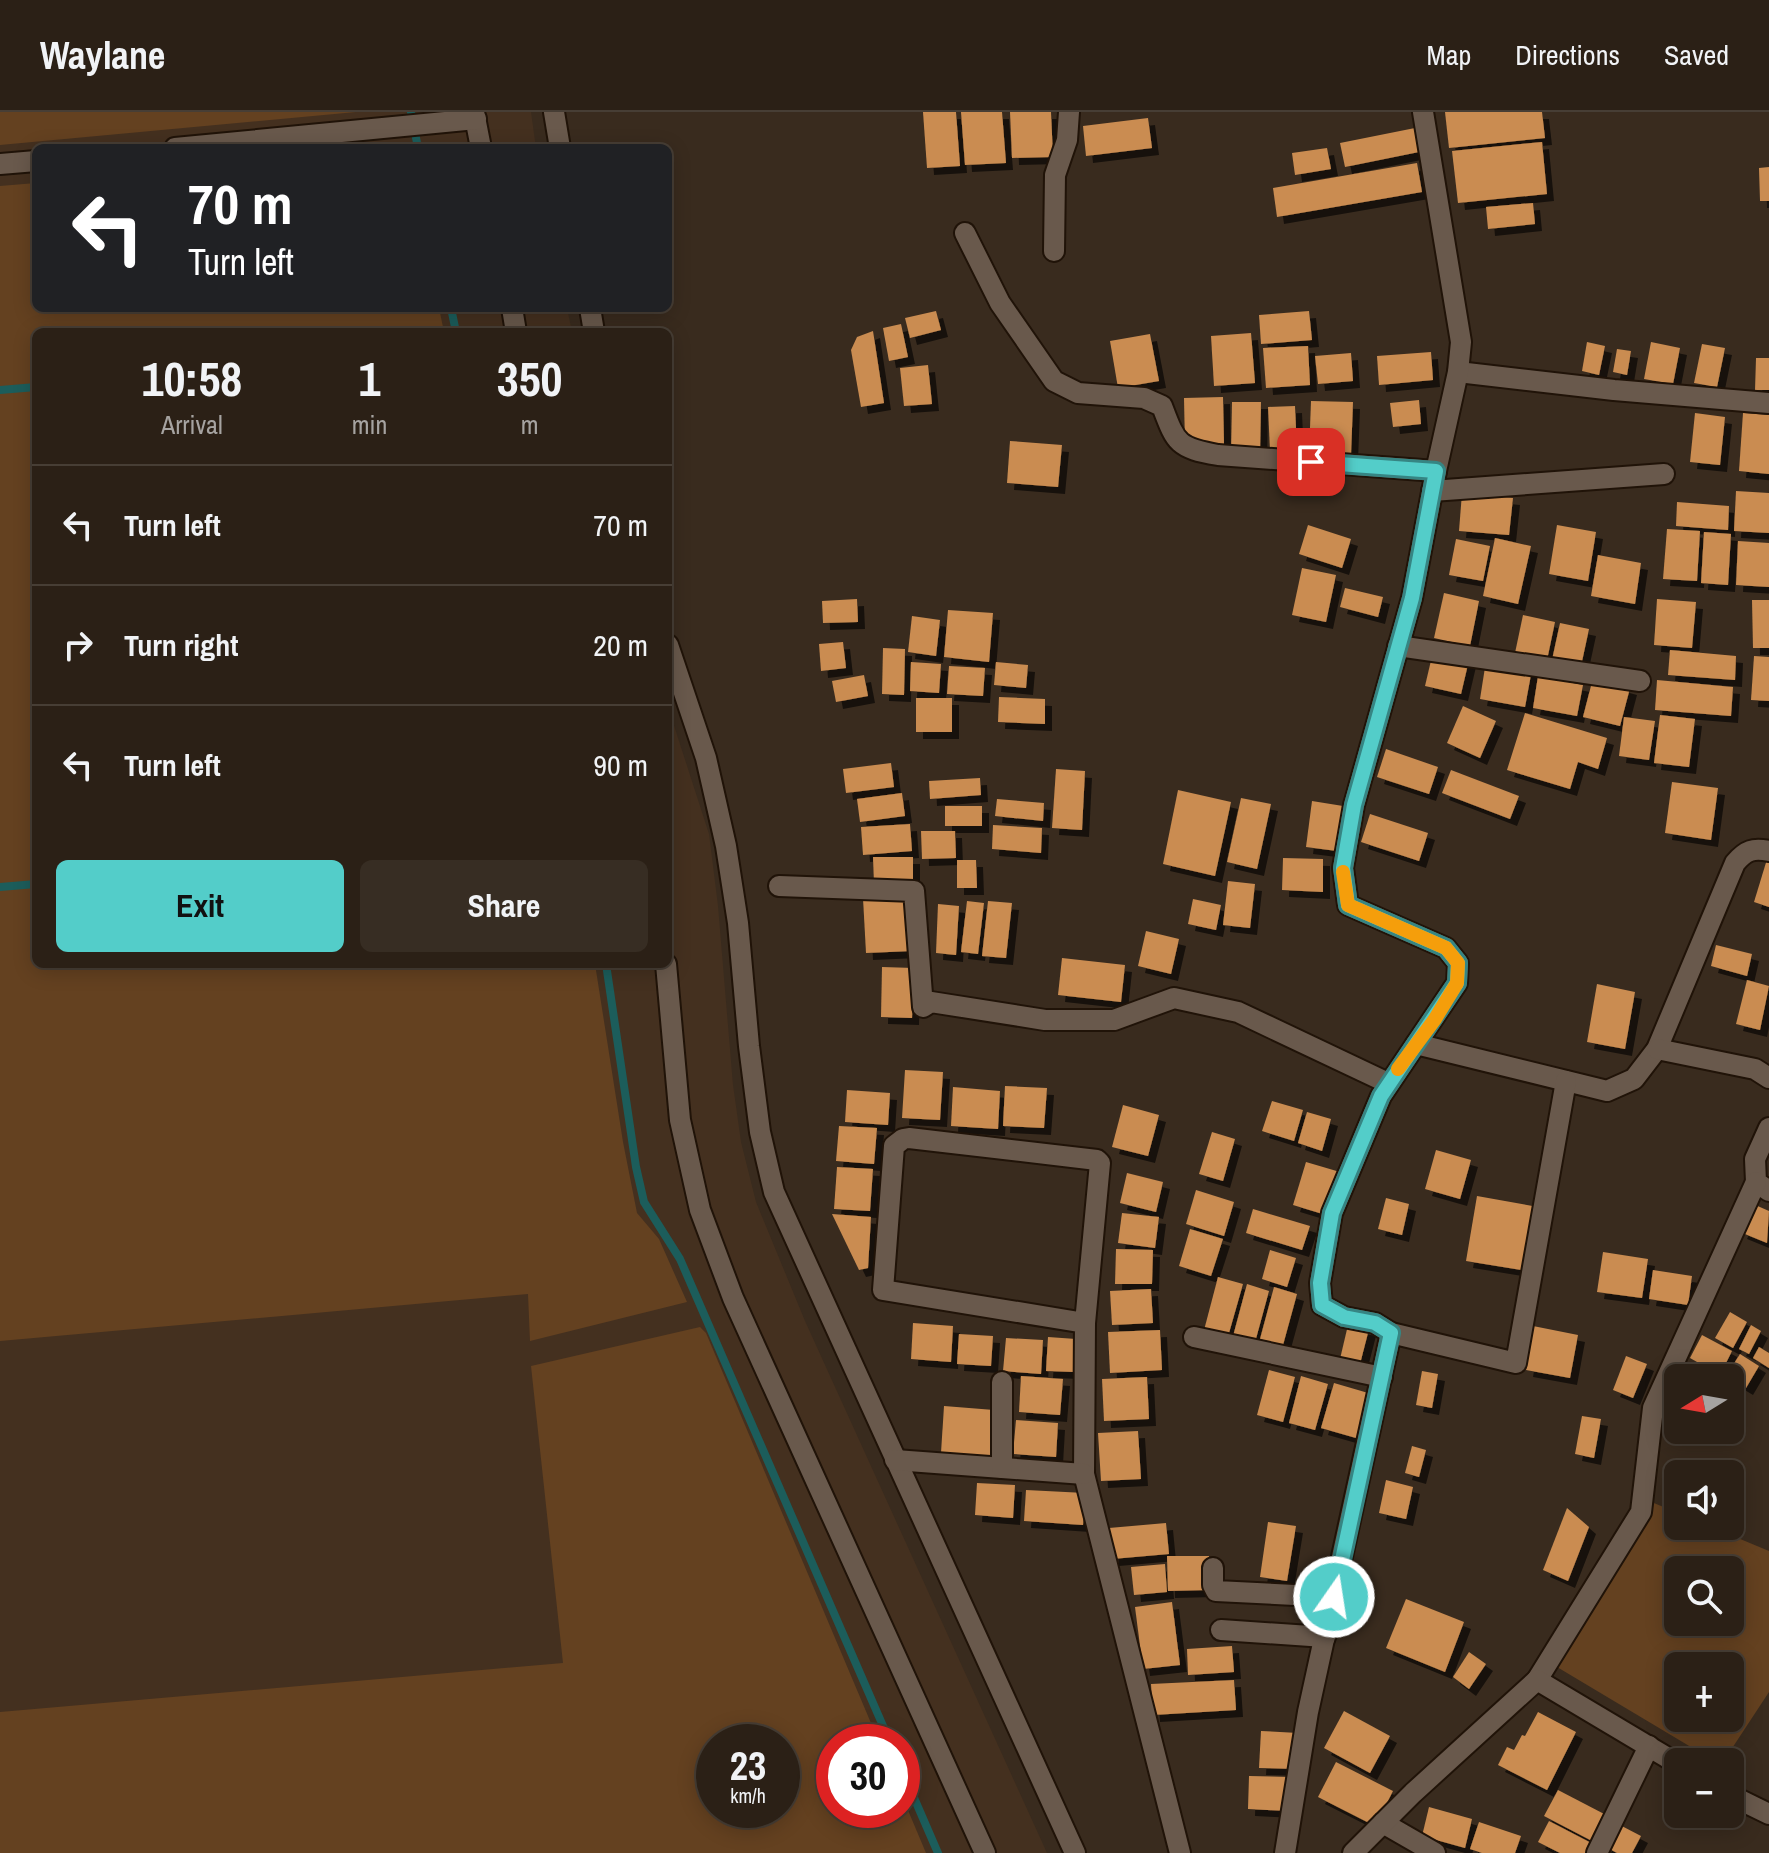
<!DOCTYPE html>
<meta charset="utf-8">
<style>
:root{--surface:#2b2016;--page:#372d23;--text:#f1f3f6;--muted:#a6a3a1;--line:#473e35;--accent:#53cdc9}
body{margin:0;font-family:"Archivo Narrow",sans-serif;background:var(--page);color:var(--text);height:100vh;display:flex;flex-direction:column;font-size:30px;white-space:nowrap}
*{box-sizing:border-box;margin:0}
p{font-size:26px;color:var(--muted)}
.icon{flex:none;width:44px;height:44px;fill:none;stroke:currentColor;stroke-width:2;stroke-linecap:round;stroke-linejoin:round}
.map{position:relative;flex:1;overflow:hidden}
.details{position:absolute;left:32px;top:216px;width:640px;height:640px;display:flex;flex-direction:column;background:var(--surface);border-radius:12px;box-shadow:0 4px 20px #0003,0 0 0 2px var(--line)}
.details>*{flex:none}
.hud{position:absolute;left:32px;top:32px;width:640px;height:168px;border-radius:12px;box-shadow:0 4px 20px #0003,0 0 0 2px var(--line);background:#202124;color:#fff;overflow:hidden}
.needle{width:52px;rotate:259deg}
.fabs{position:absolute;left:1664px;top:1252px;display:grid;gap:16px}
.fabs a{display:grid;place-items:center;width:80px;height:80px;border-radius:12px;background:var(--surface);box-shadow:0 4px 20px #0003,0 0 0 2px var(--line);font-size:40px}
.speed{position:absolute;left:696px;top:1612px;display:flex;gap:16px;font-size:40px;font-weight:700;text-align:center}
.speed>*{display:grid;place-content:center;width:104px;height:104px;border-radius:50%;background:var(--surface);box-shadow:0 4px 20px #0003,0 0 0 2px var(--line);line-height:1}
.speed small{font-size:20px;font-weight:400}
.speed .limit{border:12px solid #d22;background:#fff;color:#111}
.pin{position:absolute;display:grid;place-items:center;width:68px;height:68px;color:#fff;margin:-34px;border-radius:16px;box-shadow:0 4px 12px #0006}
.me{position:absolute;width:88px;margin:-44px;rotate:13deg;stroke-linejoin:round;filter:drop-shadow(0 0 6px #0008)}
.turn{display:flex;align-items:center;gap:28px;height:168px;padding:0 24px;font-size:36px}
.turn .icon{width:104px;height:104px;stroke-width:2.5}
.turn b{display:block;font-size:56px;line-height:68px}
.eta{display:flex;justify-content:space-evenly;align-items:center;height:136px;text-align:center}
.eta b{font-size:48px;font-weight:700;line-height:56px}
.action{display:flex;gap:16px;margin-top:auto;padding:16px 24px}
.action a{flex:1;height:92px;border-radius:12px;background:var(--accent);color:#111;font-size:32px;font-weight:700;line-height:92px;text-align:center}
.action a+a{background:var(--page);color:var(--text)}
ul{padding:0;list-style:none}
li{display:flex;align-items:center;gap:24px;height:120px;padding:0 24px;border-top:2px solid var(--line)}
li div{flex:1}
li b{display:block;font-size:30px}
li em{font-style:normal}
header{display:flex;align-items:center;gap:48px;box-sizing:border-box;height:112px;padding:0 40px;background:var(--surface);border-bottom:2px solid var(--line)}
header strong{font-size:38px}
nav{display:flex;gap:44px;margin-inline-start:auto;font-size:28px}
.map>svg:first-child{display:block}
</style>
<header>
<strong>Waylane</strong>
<nav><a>Map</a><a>Directions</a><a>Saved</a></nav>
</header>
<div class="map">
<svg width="1769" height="1741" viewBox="0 0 1769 1741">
<defs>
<filter id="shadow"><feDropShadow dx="7" dy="7" stdDeviation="0" flood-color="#0009"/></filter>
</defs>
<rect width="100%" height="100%" fill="#392b1e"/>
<path fill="#44301f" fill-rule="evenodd" d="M0,0h531l5,36h-500v160h531l5,24h-536v632h632v-257l41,127 9,72 15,179 8,57 15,60 49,119 242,532h-1047zM714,1630h68v68h-68zM834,1630h68v68h-68z"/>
<g fill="#644120" fill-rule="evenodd">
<path d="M0,0h356l-356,33z"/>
<path d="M36,71v125h403l5,24h-408v632h559l28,178 14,71 22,26 28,63 -157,39 -2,-47 -528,47v-1155z"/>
<path d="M700,1215l6,6 173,409h-45v68h68v-14l24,57h-926v-141l563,-49 -32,-297zM714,1630h68v68h-68z"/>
<path d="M1649,1389l29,12v13h31l60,25v141l-46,70h-7l-164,-98zM1678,1458h52v52h-52zM1678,1554h52v52h-52z"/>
</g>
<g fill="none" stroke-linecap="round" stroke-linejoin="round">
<g stroke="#1c5d5b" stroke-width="8">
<path d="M411,0l7,36"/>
<path d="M451,196l5,24"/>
<path d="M0,278l36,-3"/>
<path d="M0,775l36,-3"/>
<path d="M606,852l30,203 8,35 36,57 210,483"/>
<path d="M902,1658l36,83"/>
</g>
</g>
<g fill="#ca8c51" filter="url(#shadow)">
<path d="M923,0h33l4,54 -33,2z"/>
<path d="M961,0h41l4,51 -41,2z"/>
<path d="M1010,0h41l2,45 -41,1z"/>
<path d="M1445,0h97l3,26 -96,10z"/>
<path d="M1148,6l4,30 -66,8 -3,-30z"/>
<path d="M1415,16l4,24 -74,15 -5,-24z"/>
<path d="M1542,30l5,52 -89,9 -6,-52z"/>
<path d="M1327,36l4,21 -36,6 -3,-22z"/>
<path d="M1417,51l5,29 -145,25 -4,-29z"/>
<path d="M1769,55v34h-9l-1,-33z"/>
<path d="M1533,91l2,21 -47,5 -2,-22z"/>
<path d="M936,199l5,19 -31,8 -5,-20z"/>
<path d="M1309,199l3,29 -51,4 -2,-29z"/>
<path d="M901,212l7,33 -19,4 -6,-33z"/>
<path d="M873,219l11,72 -23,4 -10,-57 6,-13z"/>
<path d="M1251,221l4,50 -41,3 -3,-50z"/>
<path d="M1150,222l9,47 -41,7 -8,-47z"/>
<path d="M1587,230l18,4 -6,29 -17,-4z"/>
<path d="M1651,230l29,6 -7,36 -29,-5z"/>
<path d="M1702,232l23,4 -8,39 -23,-4z"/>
<path d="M1308,234l2,39 -44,3 -3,-40z"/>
<path d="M1617,237l14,2 -4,24 -14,-3z"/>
<path d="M1431,240l2,28 -54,5 -2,-29z"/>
<path d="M1351,241l2,28 -35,3 -3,-28z"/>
<path d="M1756,246h13v32h-14z"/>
<path d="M928,253l4,39 -28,2 -4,-38z"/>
<path d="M1223,285l1,47 -39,1 -1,-47z"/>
<path d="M1419,288l2,24 -28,3 -3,-24z"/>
<path d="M1311,289l42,1 -2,53 -42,-1z"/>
<path d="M1232,290h29l-1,52 -29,-1z"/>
<path d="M1295,294l2,44 -27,1 -2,-44z"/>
<path d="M1695,301l30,4 -5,48 -30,-3z"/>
<path d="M1743,301l26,2v59l-30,-3z"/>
<path d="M1010,329l52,4 -4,42 -51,-4z"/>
<path d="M1736,379l33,2v40l-35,-2z"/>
<path d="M1462,381l51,5 -4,37 -50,-4z"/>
<path d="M1677,390l52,4 -1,24 -52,-4z"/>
<path d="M1308,413l43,14 -9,29 -43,-14z"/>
<path d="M1557,413l39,7 -8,49 -39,-7z"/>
<path d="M1667,417l33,2 -3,50 -34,-2z"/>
<path d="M1704,420l27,2 -3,51 -27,-2z"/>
<path d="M1495,426l36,8 -13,58 -35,-8z"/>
<path d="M1456,427l34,7 -7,35 -34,-6z"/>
<path d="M1738,429l31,2v44l-33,-2z"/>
<path d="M1598,443l43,8 -6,41 -44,-8z"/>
<path d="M1302,456l34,7 -10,47 -34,-7z"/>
<path d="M1345,476l38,9 -5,20 -38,-10z"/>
<path d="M1444,481l35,8 -9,45 -36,-8z"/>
<path d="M857,487l1,23 -35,1 -1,-22z"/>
<path d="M1657,487l39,3 -4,46 -38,-3z"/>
<path d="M1752,488h17v48h-16z"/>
<path d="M948,498l45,3 -4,49 -45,-5z"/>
<path d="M1523,503l32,7 -8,38 -32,-7z"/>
<path d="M912,504l28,4 -4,36 -28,-4z"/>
<path d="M1560,511l29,6 -8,37 -29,-6z"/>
<path d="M843,530l3,26 -25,3 -2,-27z"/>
<path d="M883,536l22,1 -1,46 -22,-1z"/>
<path d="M1670,538l66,6 -1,24 -67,-5z"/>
<path d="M1433,540l36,8 -8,34 -36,-8z"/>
<path d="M1754,544l15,1v44l-18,-1z"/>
<path d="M1486,549l46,8 -7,38 -45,-8z"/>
<path d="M911,550l30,2 -2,29 -29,-2z"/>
<path d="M996,550l32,3 -2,23 -32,-3z"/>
<path d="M949,554l36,2 -2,28 -36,-2z"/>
<path d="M864,563l4,21 -32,6 -4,-21z"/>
<path d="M1538,564l45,9 -6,31 -44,-8z"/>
<path d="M1593,566l37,10 -10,38 -37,-9z"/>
<path d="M1657,568l76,7 -2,29 -76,-6z"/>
<path d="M999,585l46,2v25l-47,-2z"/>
<rect x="916" y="586" width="36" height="34"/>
<path d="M1463,594l33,15 -16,37 -33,-15z"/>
<path d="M1525,601l82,25 -9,31 -20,-7 -8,27 -63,-19z"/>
<path d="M1660,603l35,4 -6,48 -35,-4z"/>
<path d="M1624,605l31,4 -6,39 -30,-4z"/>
<path d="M1386,637l52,18 -9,27 -52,-17z"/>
<path d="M891,651l3,24 -48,6 -3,-24z"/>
<path d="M1056,657l29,2 -3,59 -30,-2z"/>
<path d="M1451,658l68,26 -9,23 -68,-26z"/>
<path d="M980,666l1,17 -51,4 -1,-18z"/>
<path d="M1672,670l46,6 -7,52 -46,-7z"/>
<path d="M1178,678l53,12 -16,74 -52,-12z"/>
<path d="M902,681l3,23 -45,6 -3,-23z"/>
<path d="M1241,686l30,6 -14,65 -30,-7z"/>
<path d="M997,687l47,4 -1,18 -48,-5z"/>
<path d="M1312,689l31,5 -6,45 -31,-4z"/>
<rect x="945" y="694" width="37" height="20"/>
<path d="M1370,702l58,19 -9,28 -58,-19z"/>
<path d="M910,712l2,27 -49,4 -2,-28z"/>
<path d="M993,713l49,3 -1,25 -49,-4z"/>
<path d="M921,719h34l1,27 -34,1z"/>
<path d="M1768,744l1,1v50l-15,-5z"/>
<path d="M873,745h40v26l-39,1z"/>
<path d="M1283,746l40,1v33l-41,-2z"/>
<path d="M957,748h19l1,28h-20z"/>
<path d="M1228,769l27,3 -5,44 -27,-3z"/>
<path d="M909,784l3,55 -46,2 -3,-55z"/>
<path d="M1193,787l28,6 -5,25 -28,-6z"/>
<path d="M967,789l17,2 -6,51 -17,-2z"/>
<path d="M988,789l24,2 -6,55 -24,-2z"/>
<path d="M938,792l21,2 -3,49 -20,-2z"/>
<path d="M1146,819l33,8 -8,35 -33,-8z"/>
<path d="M1716,833l36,9 -5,22 -36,-10z"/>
<path d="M1062,846l63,7 -4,37 -63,-7z"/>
<path d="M882,855l32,1 -2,50 -31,-1z"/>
<path d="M1747,868l22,6 -9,44 -24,-6z"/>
<path d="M1597,872l38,8 -10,57 -38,-7z"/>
<path d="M905,958l38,2 -3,48 -38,-2z"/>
<path d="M1005,974l42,2 -3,40 -41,-2z"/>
<path d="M953,975l47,4 -2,38 -47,-3z"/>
<path d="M847,978l43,3 -2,32 -43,-3z"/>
<path d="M1272,989l31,9 -9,31 -32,-10z"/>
<path d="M1123,993l36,10 -11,41 -36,-9z"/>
<path d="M1307,1000l24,7 -9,32 -24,-8z"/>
<path d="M839,1014l38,2 -3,36 -38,-3z"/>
<path d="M1212,1020l23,7 -12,42 -24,-7z"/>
<path d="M1436,1038l35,10 -11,39 -35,-10z"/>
<path d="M1306,1050l34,10 -14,43 -33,-10z"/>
<path d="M837,1055l36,2 -3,42 -36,-2z"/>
<path d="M1127,1061l36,9 -7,30 -36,-9z"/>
<path d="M1196,1078l38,12 -10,34 -38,-12z"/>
<path d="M1477,1084l61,11 -11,64 -61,-10z"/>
<path d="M1386,1086l23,6 -7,31 -24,-6z"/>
<path d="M1753,1092l16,7 -2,32 -27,-11z"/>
<path d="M1253,1097l57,17 -8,24 -56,-17z"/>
<path d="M1122,1101l37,4 -4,31 -37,-5z"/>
<path d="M832,1102l39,3 -3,51 -9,2z"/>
<path d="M1190,1117l33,10 -12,37 -32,-10z"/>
<path d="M1116,1137l37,1 -1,34h-37z"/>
<path d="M1270,1138l26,8 -9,29 -25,-8z"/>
<path d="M1603,1140l45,7 -6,39 -45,-6z"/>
<path d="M1653,1158l39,6 -4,29 -39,-6z"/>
<path d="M1218,1165l25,7 -16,56 -24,-6z"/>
<path d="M1247,1172l22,7 -15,55 -22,-6z"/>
<path d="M1274,1175l23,7 -14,51 -23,-6z"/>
<path d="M1151,1177l2,34 -41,2 -2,-34z"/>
<path d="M1730,1200l17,10 -14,26 -18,-10z"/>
<path d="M913,1211l40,3 -2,36 -40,-3z"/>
<path d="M1348,1213l21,4 -9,35 -20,-5z"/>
<path d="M1751,1213l10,6 -12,23 -10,-5z"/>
<path d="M1533,1214l45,9 -8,43 -44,-8z"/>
<path d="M1160,1218l2,40 -52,3 -2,-41z"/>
<path d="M959,1222l34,2 -2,30 -34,-2z"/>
<path d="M1702,1223l30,16 -12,24 -30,-17z"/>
<path d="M1048,1225l28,2 -2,33 -28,-1z"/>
<path d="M1006,1226l37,2 -2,34 -38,-3z"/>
<path d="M1759,1235l10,6v15l-16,-10z"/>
<path d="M1740,1242l19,12 -13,22 -20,-12z"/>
<path d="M1626,1244l21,8 -14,34 -20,-8z"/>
<path d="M1269,1258l26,7 -12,45 -26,-7z"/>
<path d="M1422,1259l16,3 -6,34 -16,-3z"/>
<path d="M1021,1264l42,3 -3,36 -41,-3z"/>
<path d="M1301,1264l27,8 -13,46 -26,-7z"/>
<path d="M1147,1265l2,42 -45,2 -2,-42z"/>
<path d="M1334,1271l41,12 -12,45 -42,-12z"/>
<path d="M944,1294l50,4 -3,46 -50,-3z"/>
<path d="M1582,1304l19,3 -7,39 -19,-4z"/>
<path d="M1016,1308l42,3 -2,34 -43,-3z"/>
<path d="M1138,1319l3,48 -40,2 -3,-48z"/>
<path d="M1412,1334l14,4 -7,27 -14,-4z"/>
<path d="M1386,1368l27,7 -7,32 -27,-6z"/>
<path d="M977,1371l38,2 -2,33 -38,-3z"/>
<path d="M1026,1378l59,3 -2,32 -59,-4z"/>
<path d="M1567,1396l22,19 -21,54 -25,-11z"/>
<path d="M1268,1410l28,4 -9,55 -27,-4z"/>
<path d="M1166,1411l3,31 -57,5 -3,-31z"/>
<path d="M1167,1444h42v34l-41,1z"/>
<path d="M1165,1452l2,28 -33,3 -3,-28z"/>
<path d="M1406,1487l58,23 -19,50 -59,-24z"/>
<path d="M1172,1490l8,63 -37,4 -8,-62z"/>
<path d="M1232,1534l2,26 -46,3 -1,-26z"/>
<path d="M1469,1540l17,12 -17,25 -16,-12z"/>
<path d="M1234,1568l2,30 -83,5 -2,-31z"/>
<path d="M1344,1599l46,25 -20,37 -46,-25z"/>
<path d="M1538,1600l38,20 -29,58 -49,-25 9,-18 7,3 8,-15 3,1z"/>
<path d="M1261,1619l37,2 -2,36 -37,-1z"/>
<path d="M1336,1650l57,29 -18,35 -57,-29z"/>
<path d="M1249,1664l41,1 -1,34 -41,-2z"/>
<path d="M1558,1678l50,26 -14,26 -50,-26z"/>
<path d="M1429,1695l43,12 -7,29 -43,-12z"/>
<path d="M1549,1709l48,25 -4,7h-33l-22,-11z"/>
<path d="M1479,1710l42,14 -6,17h-33l-12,-4z"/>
<path d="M1616,1711l25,13 -9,17h-15l-13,-7z"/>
</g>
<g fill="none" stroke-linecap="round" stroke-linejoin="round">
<defs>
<g id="minor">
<path d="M474,0l7,36"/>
<path d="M554,0l6,36"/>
<path d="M175,36l301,-29"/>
<path d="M0,52l36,-3"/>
<path d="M965,121l35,70 54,78 24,12 66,5 18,8c14,37 15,42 56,49l218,16"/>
<path d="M1054,139l1,-76 12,-35 2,-28"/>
<path d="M512,196l4,24"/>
<path d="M590,196l4,24"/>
<path d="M1458,260l156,18 155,13"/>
<path d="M1432,379l232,-17"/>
<path d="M668,533l38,113 20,88 12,77 11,123 11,86 14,60 301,661"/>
<path d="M1398,534l242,35"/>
<path d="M779,774l135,5 9,116 8,-5 114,18h69l60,-22 64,14 150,71"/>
<path d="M666,852l14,156 20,90 33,88 252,555"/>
<path d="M1416,932l191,47 27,-12 23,-30 78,-186c11,-13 18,-15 34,-12"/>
<path d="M1657,937l98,20 14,9"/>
<path d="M1769,1016l-14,31 1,23 13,9"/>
<path d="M1085,1211l-202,-33 11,-144 9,-7 6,-1 188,22 3,3 -15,160 -1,151 96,379"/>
<path d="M1391,1221l125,30 50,-282"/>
<path d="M1194,1225l188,40"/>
<path d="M895,1348l189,14"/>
<path d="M1002,1356v-86"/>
<path d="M1213,1456v17l3,6 118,6"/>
<path d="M1221,1518l104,7"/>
<path d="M1537,1568l104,-168 12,-104 103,-226"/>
<path d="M1730,1683l39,19"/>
<path d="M1383,1711l52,30"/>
<path d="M1285,1741l23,-141 83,-379 -16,-10 -31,-6 -22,-12 -2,-22 12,-70 49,-117 76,-113 1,-20 -12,-15 -98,-43 -5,-37 11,-63 58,-207 24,-127 22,-99 3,-30 -38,-230"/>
<path d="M1353,1741l60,-60 124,-113 141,84"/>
<path d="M1597,1741l52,-107"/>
</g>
</defs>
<use href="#minor" stroke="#201308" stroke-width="24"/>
<use href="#minor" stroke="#69594c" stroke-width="20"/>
</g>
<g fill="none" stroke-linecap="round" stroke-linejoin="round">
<defs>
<path id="route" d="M1311,350l125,9 -24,127 -58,207 -11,63 5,37 98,43 12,15 -1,20 -76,113 -49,117 -12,70 2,22 22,12 31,6 16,10 -57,264"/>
</defs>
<use href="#route" stroke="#368583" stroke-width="20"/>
<use href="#route" stroke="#53cdc9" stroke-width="14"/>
<path stroke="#f59e0b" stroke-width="14" d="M1343,760l5,33 98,43 12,15 -1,20 -22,36 -37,50"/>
</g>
</svg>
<div class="fabs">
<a><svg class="needle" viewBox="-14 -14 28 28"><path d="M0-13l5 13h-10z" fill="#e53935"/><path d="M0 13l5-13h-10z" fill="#a6a3a1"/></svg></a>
<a><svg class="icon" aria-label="sound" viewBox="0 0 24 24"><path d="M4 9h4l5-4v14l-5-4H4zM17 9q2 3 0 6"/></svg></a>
<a><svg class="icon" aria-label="search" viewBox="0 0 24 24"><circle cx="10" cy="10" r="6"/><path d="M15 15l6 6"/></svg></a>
<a>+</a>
<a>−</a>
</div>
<div class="speed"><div>23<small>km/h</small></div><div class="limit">30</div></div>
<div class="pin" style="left:1311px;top:350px;background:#d93025"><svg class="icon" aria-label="arrive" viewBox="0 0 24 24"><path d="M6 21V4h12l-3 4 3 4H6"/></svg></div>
<svg class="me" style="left:1334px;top:1485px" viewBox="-20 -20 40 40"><circle r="17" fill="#53cdc9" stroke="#fff" stroke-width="3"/><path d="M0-11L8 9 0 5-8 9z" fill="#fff"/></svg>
<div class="hud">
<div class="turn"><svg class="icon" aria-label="left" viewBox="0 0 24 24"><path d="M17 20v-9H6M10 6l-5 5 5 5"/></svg><div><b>70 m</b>Turn left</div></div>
</div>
<section class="details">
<div class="eta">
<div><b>10:58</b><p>Arrival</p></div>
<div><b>1</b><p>min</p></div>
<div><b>350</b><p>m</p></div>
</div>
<ul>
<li><svg class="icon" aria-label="left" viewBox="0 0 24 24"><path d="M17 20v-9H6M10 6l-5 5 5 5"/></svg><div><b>Turn left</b></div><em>70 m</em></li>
<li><svg class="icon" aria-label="right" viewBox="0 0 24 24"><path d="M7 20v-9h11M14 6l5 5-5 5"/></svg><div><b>Turn right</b></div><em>20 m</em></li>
<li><svg class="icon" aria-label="left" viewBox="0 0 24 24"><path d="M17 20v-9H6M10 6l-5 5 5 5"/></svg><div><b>Turn left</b></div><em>90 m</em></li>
</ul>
<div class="action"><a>Exit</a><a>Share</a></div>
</section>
</div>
